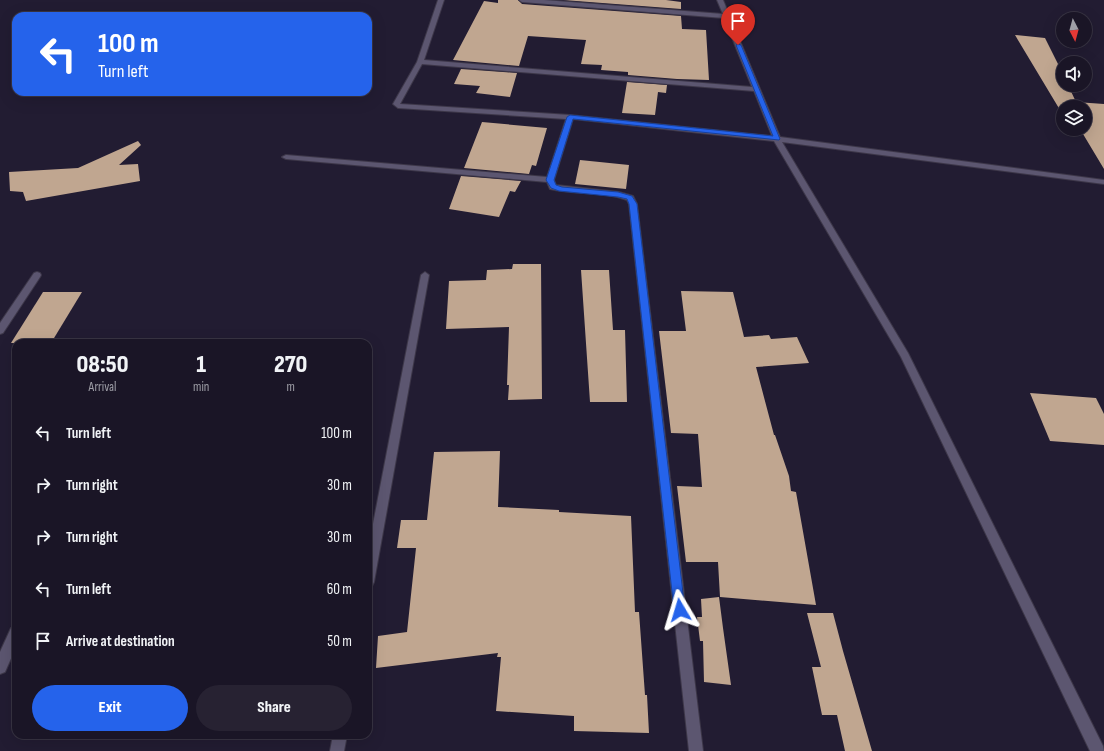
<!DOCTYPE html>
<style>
:root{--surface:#1a1526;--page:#272232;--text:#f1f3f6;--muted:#9f9fa7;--line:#383443;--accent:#2563eb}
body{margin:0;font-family:"Sofia Sans Condensed",sans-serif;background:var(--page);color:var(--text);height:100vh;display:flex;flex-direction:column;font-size:15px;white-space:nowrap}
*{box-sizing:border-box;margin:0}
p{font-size:13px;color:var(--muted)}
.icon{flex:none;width:22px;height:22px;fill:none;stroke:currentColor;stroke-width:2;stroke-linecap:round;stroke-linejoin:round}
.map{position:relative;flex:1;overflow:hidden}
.drawer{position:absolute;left:12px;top:339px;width:360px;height:400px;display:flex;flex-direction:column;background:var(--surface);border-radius:12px;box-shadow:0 4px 16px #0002,0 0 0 1px var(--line)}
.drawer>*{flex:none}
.banner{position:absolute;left:12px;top:12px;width:360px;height:84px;border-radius:12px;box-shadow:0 4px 16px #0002,0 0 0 1px var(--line);background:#2563eb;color:#fff;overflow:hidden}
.needle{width:26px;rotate:174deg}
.fabs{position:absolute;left:1056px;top:12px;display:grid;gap:8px}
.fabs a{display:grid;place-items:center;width:36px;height:36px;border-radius:50%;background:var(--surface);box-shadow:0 4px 16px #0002,0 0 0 1px var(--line);font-size:20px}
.pin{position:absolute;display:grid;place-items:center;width:34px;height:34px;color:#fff;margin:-41px -17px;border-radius:50% 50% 50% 0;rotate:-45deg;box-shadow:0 0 4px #0007}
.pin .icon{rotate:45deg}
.me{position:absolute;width:44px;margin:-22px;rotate:353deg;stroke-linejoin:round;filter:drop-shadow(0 0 3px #0008)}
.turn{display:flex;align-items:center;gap:14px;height:84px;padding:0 20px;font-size:18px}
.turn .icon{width:52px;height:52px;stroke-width:2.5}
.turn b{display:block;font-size:28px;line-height:34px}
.eta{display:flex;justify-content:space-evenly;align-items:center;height:68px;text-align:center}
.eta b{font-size:24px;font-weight:800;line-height:28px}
.action{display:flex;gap:8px;margin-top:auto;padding:8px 20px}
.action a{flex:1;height:46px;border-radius:24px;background:var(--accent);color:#fff;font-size:16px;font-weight:800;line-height:46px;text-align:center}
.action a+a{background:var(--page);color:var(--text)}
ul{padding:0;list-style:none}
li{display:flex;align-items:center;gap:12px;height:52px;padding:0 20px}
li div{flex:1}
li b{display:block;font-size:15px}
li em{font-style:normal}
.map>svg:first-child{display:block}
</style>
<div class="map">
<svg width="1104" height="751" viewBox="0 0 1104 751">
<rect width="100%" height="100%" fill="#221c32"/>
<g fill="#c0a690">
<path d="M498,0h20l4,4 159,12 1,13 24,1 3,50 -32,-1 -49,-4v-3l-27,-2 1,-5 -21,-1 5,-24 -58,-4 -9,30 -66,-6 31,-59 14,2z"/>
<path d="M563,0h103l15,2v7z"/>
<path d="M1015,35l30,3 18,36v11h5l8,17 28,2v65l-24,-40h5v-22h-22l-3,3z"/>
<path d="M461,69l56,4 -7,24 -34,-4 4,-7 -26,-2z"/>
<path d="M627,82l40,3 -1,8 -8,-1 -3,23 -33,-2z"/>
<path d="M482,122l65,6 -11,38 -4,-1 -3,9 -65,-6z"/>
<path d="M138,141l3,4 -22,20 19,-1 2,17 -114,20 -3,-9 -13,-1 -1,-19 69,-4z"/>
<path d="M580,160l49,5 -3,24 -51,-5z"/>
<path d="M461,176l60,5 -6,11 -5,-1 -11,26 -50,-8z"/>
<path d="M513,264h28l1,135 -34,1 1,-15h-2l2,-58 -63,2 3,-48 37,-1 1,-10 25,-1z"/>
<path d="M581,270h28l4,60h12l2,72h-37z"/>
<path d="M681,291l52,1 11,45 25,-2 2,4 26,-2 12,26 -53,4 18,68h1l14,41 2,15 5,1 20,113 -96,-8 -2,-35h-32l-9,-76 25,1 -4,-53 -27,-1 -12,-102h27z"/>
<path d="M43,292h39l-31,51h-40z"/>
<path d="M1030,393l66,5 8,16v31l-54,-4z"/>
<path d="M500,451l-2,56 61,3v2l72,4 4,96h4l6,83h2l2,38 -75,-2v-15l-78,-5 5,-54h-4l1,-4 -122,15 2,-32 29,-4 9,-84h-19l4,-28h26l7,-68z"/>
<path d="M719,597l4,31 8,57 -27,-3 -1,-41h-3l-3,-24h5l-1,-18z"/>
<path d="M807,613h26l10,38 29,100h-27l-8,-36h-15l-10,-48h9z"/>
</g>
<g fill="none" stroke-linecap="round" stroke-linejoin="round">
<defs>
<g id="minor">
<path d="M438,0h6l-20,60 328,27 -28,-69 -202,-16 -3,-2h25l179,14 -6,-14h6l57,137 324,43v4l-322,-42 126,211 195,393 1,5h-14l-189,-394 -127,-216 -201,-22 -19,61 2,5 63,7 14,4 4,8 66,547h-14l-60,-547 -2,-4c-24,-9 -52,-5 -77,-11l-3,-7 -261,-23 -4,-2 4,-2 261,22 19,-58 -168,-11 -5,-4 24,-42zM422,64l332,27 18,45 -202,-21 -170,-11z"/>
<path d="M37,272l3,1 1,2 -1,2 -37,56 -3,1v-11l34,-50z"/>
<path d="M425,272l4,3 -55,307 -2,4 -4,2v-38l53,-275z"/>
<path d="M16,626v21l-11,25 -5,2v-22l11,-24z"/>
<path d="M333,735h14l-3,16h-14z"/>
</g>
</defs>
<use href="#minor" stroke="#3d3749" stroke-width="2"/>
<use href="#minor" fill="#5c5670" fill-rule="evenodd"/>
</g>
<path fill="#2563eb" stroke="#184099" d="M738,44l3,1 39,94 -1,1 -206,-21 -19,61 2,5 6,2 56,5 14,4 5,8 48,406 -1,4 -4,2 -5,-2 -1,-4 -45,-406 -2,-5 -9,-2 -59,-6 -8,-3 -5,-8 21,-63 3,-2 203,21 -37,-91z"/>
</svg>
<div class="fabs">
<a><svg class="needle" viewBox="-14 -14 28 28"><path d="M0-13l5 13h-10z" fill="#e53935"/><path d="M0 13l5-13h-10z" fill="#9f9fa7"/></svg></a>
<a><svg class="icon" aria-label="sound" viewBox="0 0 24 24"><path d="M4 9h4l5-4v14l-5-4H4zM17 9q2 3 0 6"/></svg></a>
<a><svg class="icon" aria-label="layers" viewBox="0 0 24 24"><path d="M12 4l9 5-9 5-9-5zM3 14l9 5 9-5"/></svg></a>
</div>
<div class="pin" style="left:738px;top:45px;background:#d93025"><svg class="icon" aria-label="arrive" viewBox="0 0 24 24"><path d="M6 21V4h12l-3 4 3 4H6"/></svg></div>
<svg class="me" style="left:680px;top:610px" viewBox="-20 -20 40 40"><path d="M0-17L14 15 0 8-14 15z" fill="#2563eb" stroke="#fff" stroke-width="4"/></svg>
<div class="banner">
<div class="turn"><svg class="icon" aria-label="left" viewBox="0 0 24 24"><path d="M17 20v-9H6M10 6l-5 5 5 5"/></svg><div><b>100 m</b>Turn left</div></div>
</div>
<section class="drawer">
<div class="eta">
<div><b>08:50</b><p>Arrival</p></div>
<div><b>1</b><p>min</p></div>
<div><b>270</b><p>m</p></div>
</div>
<ul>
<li><svg class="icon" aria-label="left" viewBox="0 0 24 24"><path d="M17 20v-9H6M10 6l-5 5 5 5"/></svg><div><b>Turn left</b></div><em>100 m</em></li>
<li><svg class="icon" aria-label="right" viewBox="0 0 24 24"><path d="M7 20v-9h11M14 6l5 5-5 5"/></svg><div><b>Turn right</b></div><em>30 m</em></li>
<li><svg class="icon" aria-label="right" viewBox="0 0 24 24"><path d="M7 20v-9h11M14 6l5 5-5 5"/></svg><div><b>Turn right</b></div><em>30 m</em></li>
<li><svg class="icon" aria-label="left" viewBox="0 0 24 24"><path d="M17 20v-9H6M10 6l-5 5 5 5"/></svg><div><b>Turn left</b></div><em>60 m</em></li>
<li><svg class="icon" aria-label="arrive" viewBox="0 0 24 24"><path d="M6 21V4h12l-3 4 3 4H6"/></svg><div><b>Arrive at destination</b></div><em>50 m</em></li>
</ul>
<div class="action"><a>Exit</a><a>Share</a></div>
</section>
</div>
